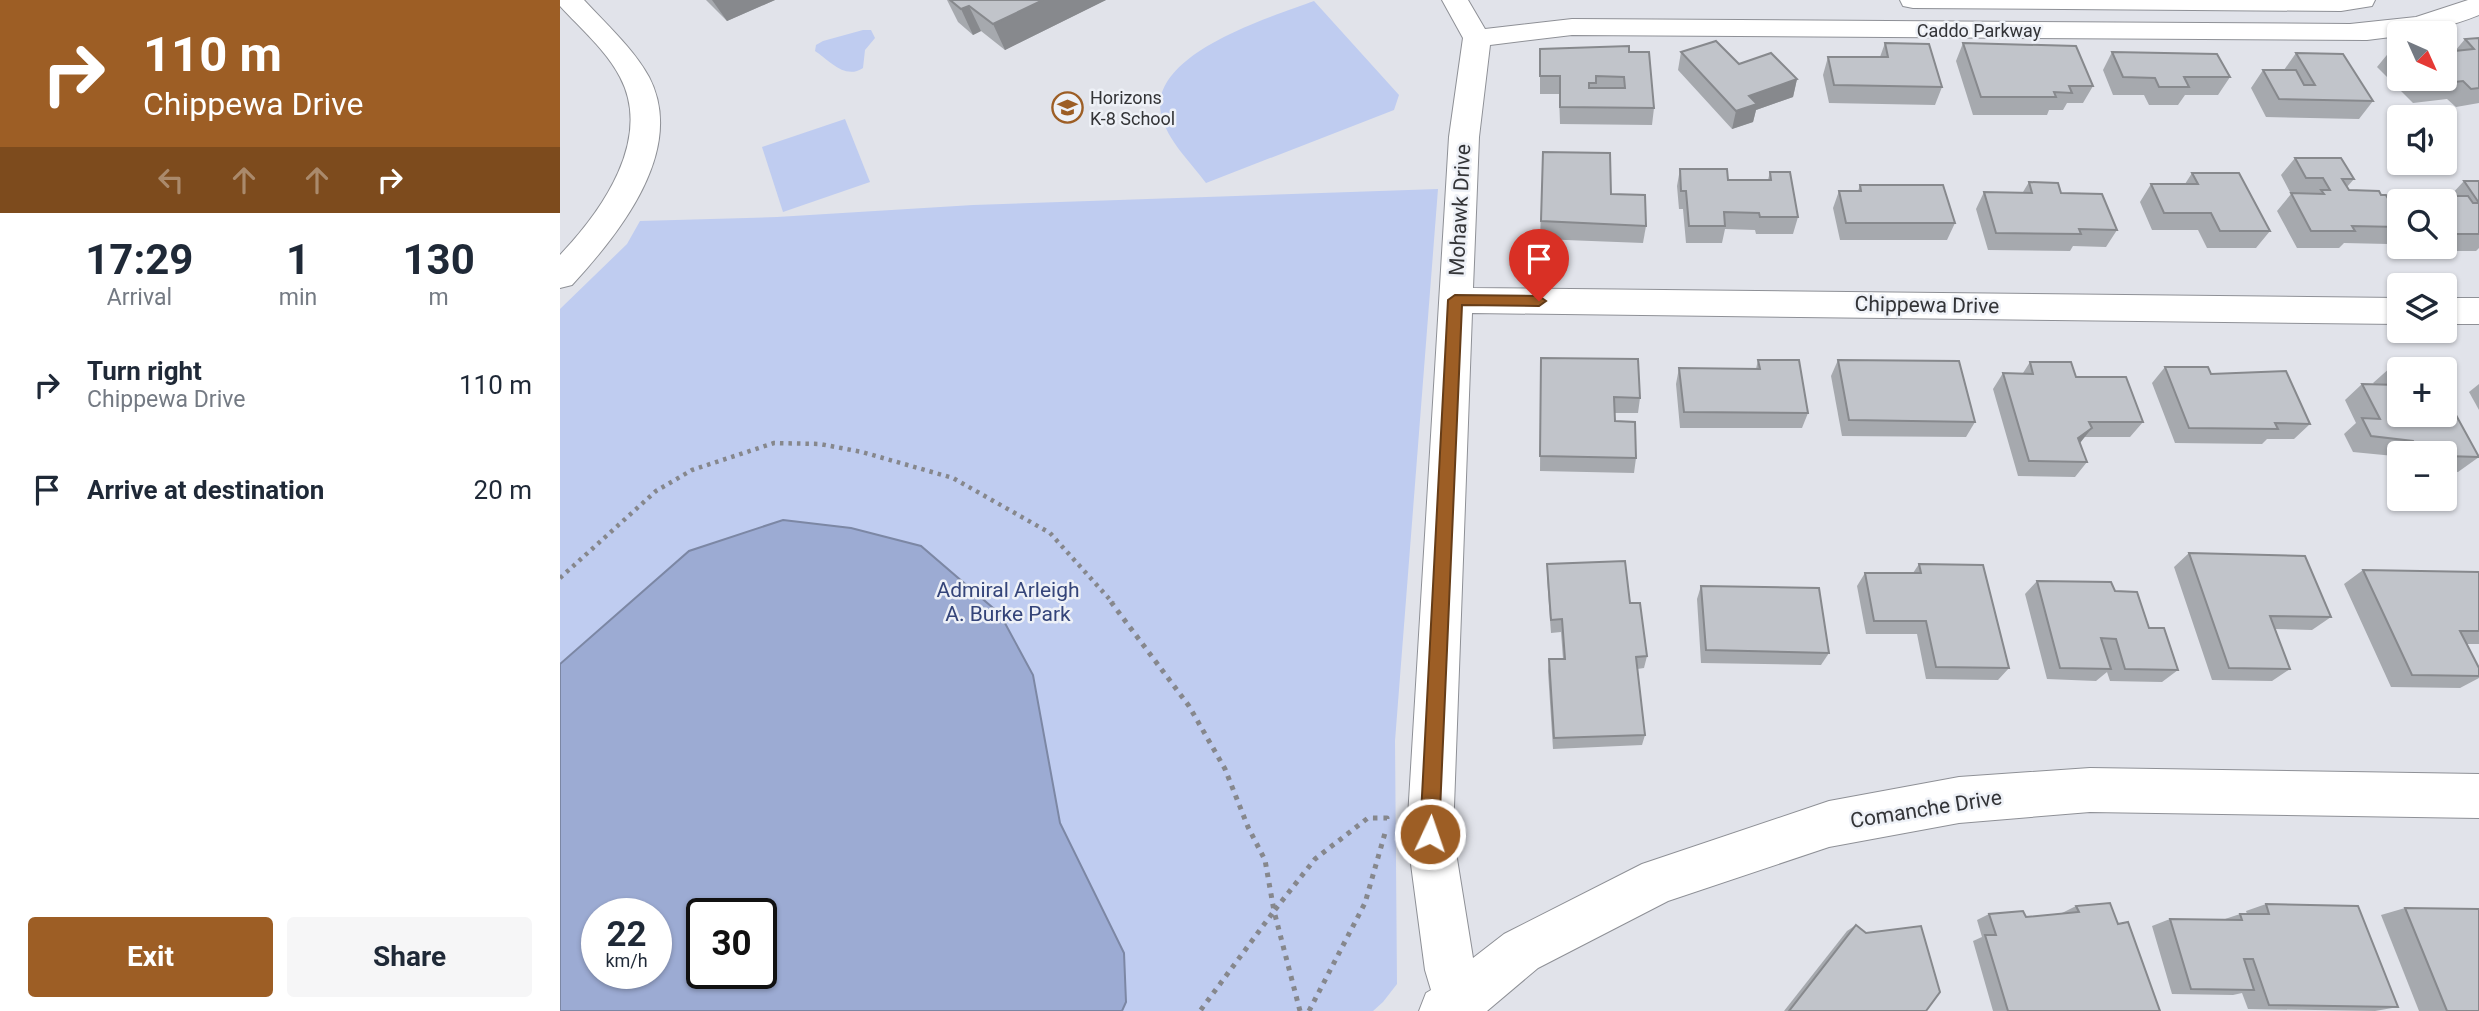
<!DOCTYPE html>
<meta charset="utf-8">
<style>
:root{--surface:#fff;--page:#f6f6f7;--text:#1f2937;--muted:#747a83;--accent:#9d5e25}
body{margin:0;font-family:Roboto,sans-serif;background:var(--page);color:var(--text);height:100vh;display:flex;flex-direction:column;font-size:26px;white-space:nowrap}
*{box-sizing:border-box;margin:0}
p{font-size:23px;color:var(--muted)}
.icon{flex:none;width:38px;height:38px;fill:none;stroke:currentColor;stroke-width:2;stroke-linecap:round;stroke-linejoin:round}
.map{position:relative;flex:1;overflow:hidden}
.drawer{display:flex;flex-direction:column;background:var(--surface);width:560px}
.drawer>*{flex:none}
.banner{background:#9d5e25;color:#fff;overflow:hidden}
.needle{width:46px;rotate:135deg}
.controls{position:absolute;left:1827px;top:21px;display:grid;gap:14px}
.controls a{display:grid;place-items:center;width:70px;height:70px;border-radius:7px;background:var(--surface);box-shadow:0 2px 5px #0004;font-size:35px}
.speed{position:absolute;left:21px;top:898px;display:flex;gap:14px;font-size:35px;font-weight:700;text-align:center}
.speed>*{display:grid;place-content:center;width:91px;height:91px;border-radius:50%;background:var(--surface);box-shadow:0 2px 5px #0004;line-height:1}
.speed small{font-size:18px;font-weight:400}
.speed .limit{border:4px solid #111;border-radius:10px;background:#fff;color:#111}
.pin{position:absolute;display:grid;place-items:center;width:60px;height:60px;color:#fff;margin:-72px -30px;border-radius:50% 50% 50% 0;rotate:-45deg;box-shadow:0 0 7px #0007}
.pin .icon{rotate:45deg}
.me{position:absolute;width:77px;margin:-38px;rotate:3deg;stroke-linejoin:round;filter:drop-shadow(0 0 5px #0008)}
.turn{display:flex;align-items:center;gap:24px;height:147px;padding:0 28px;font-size:32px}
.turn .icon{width:91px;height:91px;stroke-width:2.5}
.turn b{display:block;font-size:49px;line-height:60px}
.lanes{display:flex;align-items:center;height:66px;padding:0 28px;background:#0003;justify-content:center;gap:35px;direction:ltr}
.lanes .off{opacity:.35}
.eta{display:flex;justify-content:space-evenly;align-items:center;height:119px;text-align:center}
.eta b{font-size:42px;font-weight:700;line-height:49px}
.action{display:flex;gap:14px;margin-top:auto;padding:14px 28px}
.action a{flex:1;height:80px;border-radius:7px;background:var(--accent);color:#fff;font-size:28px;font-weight:700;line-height:80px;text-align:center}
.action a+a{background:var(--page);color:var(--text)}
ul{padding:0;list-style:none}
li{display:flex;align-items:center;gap:21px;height:105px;padding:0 28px}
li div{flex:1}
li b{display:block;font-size:26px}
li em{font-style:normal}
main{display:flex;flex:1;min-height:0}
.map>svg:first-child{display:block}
</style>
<main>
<section class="drawer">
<div class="banner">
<div class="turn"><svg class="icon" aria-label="right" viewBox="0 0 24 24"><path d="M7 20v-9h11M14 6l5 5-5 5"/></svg><div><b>110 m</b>Chippewa Drive</div></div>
<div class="lanes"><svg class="icon off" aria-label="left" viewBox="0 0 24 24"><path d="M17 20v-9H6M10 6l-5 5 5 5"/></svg><svg class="icon off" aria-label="ahead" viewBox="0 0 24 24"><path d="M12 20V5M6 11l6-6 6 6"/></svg><svg class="icon off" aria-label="ahead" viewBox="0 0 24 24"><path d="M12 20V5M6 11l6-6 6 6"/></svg><svg class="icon" aria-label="right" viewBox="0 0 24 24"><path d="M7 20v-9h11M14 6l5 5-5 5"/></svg></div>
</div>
<div class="eta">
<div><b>17:29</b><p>Arrival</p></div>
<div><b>1</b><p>min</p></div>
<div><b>130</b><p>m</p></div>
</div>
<ul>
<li><svg class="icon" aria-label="right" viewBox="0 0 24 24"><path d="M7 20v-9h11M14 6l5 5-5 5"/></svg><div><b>Turn right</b><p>Chippewa Drive</p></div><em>110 m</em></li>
<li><svg class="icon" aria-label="arrive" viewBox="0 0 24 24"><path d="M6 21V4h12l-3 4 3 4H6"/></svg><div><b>Arrive at destination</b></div><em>20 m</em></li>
</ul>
<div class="action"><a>Exit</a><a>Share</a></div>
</section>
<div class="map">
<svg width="1919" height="1011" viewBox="0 0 1919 1011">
<rect width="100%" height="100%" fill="#e1e3ea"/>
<g fill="#bfccf0" fill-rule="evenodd">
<path d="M754,1l85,94 -5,15 -188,73c-14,-19 -35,-39 -43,-62 -24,-65 108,-104 151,-120z"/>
<path d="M303,30h8l4,8 -10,12 -2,18c-18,12 -33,-7 -48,-17l1,-6 7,-4z"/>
<path d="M285,119l25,63 -87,30 -21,-65z"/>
<path d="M878,189l-43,552 2,243 -14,18 -10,9h-813v-702l67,-65 13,-23 137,-4 196,-12zM37,914h59v59h-59zM142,914h59v59h-59z"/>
</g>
<path fill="#9cabd3" stroke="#7c87a4" stroke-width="2" fill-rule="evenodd" d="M223,520l68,8 70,18 79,68 33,61 27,148 64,130 2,49 -4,9h-562v-347l129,-113zM37,914h59v59h-59zM142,914h59v59h-59z"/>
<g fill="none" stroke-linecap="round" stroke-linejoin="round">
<defs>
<g id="minor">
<path d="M0,0h24c22,24 49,48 65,77 38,73 -30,157 -77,208l-12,3v-33c42,-44 93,-116 60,-178 -14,-27 -40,-49 -60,-71z"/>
<path d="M882,0h26l17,29 87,-10 778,5 66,-7 52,-17h11v15c-25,10 -52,18 -80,18v3l-32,4 -795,-5 -82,10 -11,92 -6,151 926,10v26l-927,-11 -19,521 20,124 31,-24 138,-70 187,-63 130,-24 131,-9 389,6v44l-389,-6 -131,11 -130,24 -161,54 -130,67 -51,43h-68l7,-18 5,-3 -6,-20 -18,-136 42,-697 14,-99z"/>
<path d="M1340,0h475l-3,6 -31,5 -428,-3 -10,-2z"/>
<rect x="1885" y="298" width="34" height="26"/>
</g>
</defs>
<use href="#minor" stroke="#8e9096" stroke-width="2"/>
<path stroke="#86878c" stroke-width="4.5" stroke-dasharray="3.5 5" stroke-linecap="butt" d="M0,578l96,-87 36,-21 82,-27 46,1 42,8 91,26 97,55 63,70"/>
<g stroke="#86878c" stroke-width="5" stroke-dasharray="4.5 6" stroke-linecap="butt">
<path d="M551,602l78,104 36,63 23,58 17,33 9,51 -74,100"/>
<path d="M740,1011l-26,-100 41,-52 53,-41h19v3"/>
<path d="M749,1011l56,-108 20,-70"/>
</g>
<use href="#minor" fill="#fff" fill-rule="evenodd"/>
</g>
<g fill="#a6a9ae">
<path d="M146,0h69l-48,21z"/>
<path d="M387,0h159l-101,50 -24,-19 -8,4 -15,-13z"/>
<path d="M1919,38v65l-23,4 -9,-8 -34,4 -36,-36 14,-17 8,-1v30h46l10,-28 10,-12z"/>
<path d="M1325,43l57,44 -7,18 -106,-2 -6,-28 5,-18h52z"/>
<path d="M1403,43l130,43 -10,17h-16l-4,7h-14l-2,5h-74l-17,-54z"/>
<path d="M980,49l89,3 25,56 -2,17 -92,-1 -1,-30h-19z"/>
<path d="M1121,52l58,12 58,15 -4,18 -37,13 -3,12 -21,7 -54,-59z"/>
<path d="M1552,52l118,25 -12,18h-33l-7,10h-29l-5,-10h-31l-10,-25z"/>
<path d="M1736,53l77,48 -14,18 -93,-2 -15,-29 12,-18h21z"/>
<path d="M983,152l68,42 35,32 -3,17 -103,-4z"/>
<path d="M1735,158l59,21 -7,8 2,3 32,5 18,23v14l-11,12 -44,-1 -5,5h-42l-20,-37 14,-17 -10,-19z"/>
<path d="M1120,169l48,11h40l2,-8 28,45 -5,17h-37l-1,-4 -30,-1 -3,14h-36l-3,-34h-4l-2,-23z"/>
<path d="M1632,173l78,58 -14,17h-49l-9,-18h-46l-12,-28 11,-18h34z"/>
<path d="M1904,181h15v67l-3,3h-38l-3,-4h10v-46h-20l5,-5h20z"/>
<path d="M1469,182l32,11 56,37 -11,17 -33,-1 -3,5 -82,-1 -12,-41 8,-17h39z"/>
<path d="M1300,185l95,38 -8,17h-107l-7,-32 6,-17h19z"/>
<path d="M981,358l99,40 -2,15h-23v8l21,37 -2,15 -94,-2z"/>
<path d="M1198,360l50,53 -6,15h-122l-4,-44 3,-16 77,1z"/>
<path d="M1278,360l137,62 -9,15 -124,-1 -11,-60z"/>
<path d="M1470,362l46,15 67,45 -13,15h-46l-4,6 7,19 -12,15 -57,-1 -25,-87 10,-16h20z"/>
<path d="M1605,367l46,7 99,50 -16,15h-27l-5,5 -87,-1 -23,-60z"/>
<path d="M1831,367l8,2v46l46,-38 9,17 -7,6 32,57 -21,15 -13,-1v-18h-46v14l-5,-11 -41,-4 -9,-18 12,-11 -11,-23 17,-16h12l-1,-1z"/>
<path d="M1919,384v26l-10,-18z"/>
<path d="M1629,553l142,64 -19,13 -37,-1 15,40 -18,12 -60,-1 -38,-113z"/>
<path d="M987,564l83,39 17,53 -3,12 -7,1 8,66 -3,10 -89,4 -5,-78 1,-12h14l-2,-27 -10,1 -4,-55z"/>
<path d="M1359,564l90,104 -11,12 -72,-1 -9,-45h-51l-9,-48 8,-13h48z"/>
<path d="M1803,570l116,2v72h-12l12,24v10l-19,10 -69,-1 -47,-103z"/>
<path d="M1477,581l78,10 34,37 29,42 -16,12 -52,-1 -3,-9 -11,9 -49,-2 -22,-85z"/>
<path d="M1141,586l128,67 -8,12 -120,-2 -4,-64z"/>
<path d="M1706,904l132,103 -23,4 -127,-2 -6,-16 -9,2 -61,-1 -20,-68 18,-7 52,1 18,-6h7l-1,-3z"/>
<path d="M1516,906l42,18 42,87h-167l-20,-70 9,-4 -5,-17 12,-6 37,3 36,-3v-1z"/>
<path d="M1845,908l74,103h-60l-38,-96z"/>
<path d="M1296,925l70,86h-142l63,-80z"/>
</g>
<g fill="#87898d">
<path d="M152,0h63l-48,21z"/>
<path d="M483,0h63l-101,50 -12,-26z"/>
<path d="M409,6l12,25 -8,4 -12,-26z"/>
<path d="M1237,79l-4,18 -37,13 -3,12 -21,7 4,-18 13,-15z"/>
<path d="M1532,428l-12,15 -2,-5z"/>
</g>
<g fill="#c1c4ca" stroke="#87898d" stroke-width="2" fill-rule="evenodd">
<path d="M390,0h93l-50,24 -24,-18 -8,3z"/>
<path d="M1919,38v50l-8,1 -8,-8 -35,4 -7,-6h24v-27l29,-3 -9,-10z"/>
<path d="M1156,41l23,23 32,-11 26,26 -48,17 8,8 -21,7 -55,-59z"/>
<path d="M1325,43l44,1 13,43 -108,-2 -6,-28h60z"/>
<path d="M1403,43l113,3 17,40h-24l3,7 -18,-1 2,5h-75z"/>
<path d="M1069,46v6h20l5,56 -94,-1v-31h-20v-27zM1036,76l28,1 1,11h-36v-5h7z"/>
<path d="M1839,49v9l-8,-8z"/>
<path d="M1552,52l105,2 13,23h-46l5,10h-30l-4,-9 -32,-1z"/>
<path d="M1736,53l47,1 30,47 -94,-2 -16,-29h33l8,15h11z"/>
<path d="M983,152l67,1 1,41 34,1 1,31 -105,-5z"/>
<path d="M1735,158h46l13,21h-12l7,11 30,1 2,4h5l13,23v9l-47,-1 3,5h-44l-20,-38 33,1 -3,-4h9l-7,-12h-17z"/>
<path d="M1120,169h47l1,11h43l-1,-8h20l8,45h-38l-1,-4 -35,-1 1,14h-36l-3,-35h-5z"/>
<path d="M1632,173h47l31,58h-50l-9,-18h-47l-13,-29h47z"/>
<path d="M1904,181h15v53h-24l-10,-16v-17h-11l-4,-5h38l5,7h6z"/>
<path d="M1469,182l29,1 3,10 41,1 15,36 -38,-1 2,5 -85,-1 -12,-41 48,1z"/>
<path d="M1300,185h83l12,38h-109l-7,-32h22z"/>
<path d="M981,358l97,1 2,39 -26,-1 1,24 20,1 1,36 -96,-2z"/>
<path d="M1198,360h41l9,53 -124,-1 -5,-44 81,1z"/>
<path d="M1278,360l121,1 16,61 -126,-2z"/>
<path d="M1470,362h41l5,15h50l17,45h-54l3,6 -14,10 9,24 -58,-1 -26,-88 30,1z"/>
<path d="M1605,367h43l3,7 75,-3 24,53 -35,-1 3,6 -89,-1z"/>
<path d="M1831,367l49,1v1h-41v14z"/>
<path d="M1885,377l9,17h-9z"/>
<path d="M1802,384l37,1v30h46v-20l34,62 -34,-1v-3h-26l-6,-12 -42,-5 -9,-18 18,1z"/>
<path d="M1629,553l116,3 26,61 -61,-1 20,53 -61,-1z"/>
<path d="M1065,561l5,42h10l7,53 -11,1 9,78 -91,3 -5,-79h16l-3,-40 -11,1 -4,-56z"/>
<path d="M1359,564l64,1 26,103 -73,-1 -10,-46h-52l-9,-48h56z"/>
<path d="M1803,570l116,2v59h-19l19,37v8l-67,-1z"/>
<path d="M1477,581l74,1 4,9 22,1 12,36h15l14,42 -53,-1 -9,-30 -15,-1 10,31 -51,-1z"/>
<path d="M1141,586l118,2 10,65 -123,-3z"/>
<path d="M1550,903l8,21 10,-2 32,89h-152l-23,-76h11l-7,-21 34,-3 3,6 53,-5 -3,-6z"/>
<path d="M1706,904l92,2 40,101 -129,-2 -16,-46h-9l10,31 -63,-1 -21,-70 72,1 -2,-6h29z"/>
<path d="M1845,908l74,1v102h-32z"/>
<path d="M1296,925l10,8 55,-7 19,66 -14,19h-137z"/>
</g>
<path fill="#9d5e25" stroke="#663d18" stroke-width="2" d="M895,295l84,1 7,5 -7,5 -77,-1 -23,529 -3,7 -6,2 -7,-2 -3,-7 28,-534z"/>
<defs>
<symbol id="school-ring" viewBox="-11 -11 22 22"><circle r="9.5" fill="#eef1f7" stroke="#9d5e25" stroke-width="1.5"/><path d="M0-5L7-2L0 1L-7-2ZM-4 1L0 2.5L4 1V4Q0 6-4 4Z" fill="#9d5e25"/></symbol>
</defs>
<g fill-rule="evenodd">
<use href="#school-ring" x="490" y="90" width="35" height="35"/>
</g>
<g text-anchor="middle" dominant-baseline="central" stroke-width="5" stroke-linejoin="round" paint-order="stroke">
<g font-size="18" fill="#333437" stroke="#eef1f7">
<text x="1419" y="30">Caddo Parkway</text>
</g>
<g font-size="18" fill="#333437" stroke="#eef1f7" text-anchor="start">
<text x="530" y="97">Horizons<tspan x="530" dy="21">K-8 School</tspan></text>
</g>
<g font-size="21" fill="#333437" stroke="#eef1f7">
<text transform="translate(900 210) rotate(-87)">Mohawk Drive</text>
<text transform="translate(1367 305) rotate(1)">Chippewa Drive</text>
<text transform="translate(1366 809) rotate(-9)">Comanche Drive</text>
</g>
<g font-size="21" fill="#344479" stroke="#eef1f7">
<text x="448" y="590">Admiral Arleigh<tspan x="448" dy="24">A. Burke Park</tspan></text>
</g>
</g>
</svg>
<div class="controls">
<a><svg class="needle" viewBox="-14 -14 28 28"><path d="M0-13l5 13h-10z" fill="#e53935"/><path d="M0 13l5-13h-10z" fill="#747a83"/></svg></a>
<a><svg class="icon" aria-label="sound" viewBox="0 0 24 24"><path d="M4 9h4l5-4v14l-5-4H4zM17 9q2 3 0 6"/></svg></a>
<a><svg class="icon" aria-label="search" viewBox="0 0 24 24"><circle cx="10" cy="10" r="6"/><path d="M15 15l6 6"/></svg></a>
<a><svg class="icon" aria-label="layers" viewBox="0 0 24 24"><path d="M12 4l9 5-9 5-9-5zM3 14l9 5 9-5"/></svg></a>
<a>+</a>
<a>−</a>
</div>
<div class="speed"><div>22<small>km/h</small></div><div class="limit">30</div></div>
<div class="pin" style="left:979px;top:301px;background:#d93025"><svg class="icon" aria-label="arrive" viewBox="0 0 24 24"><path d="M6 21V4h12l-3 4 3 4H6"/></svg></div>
<svg class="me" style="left:870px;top:834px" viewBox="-20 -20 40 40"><circle r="17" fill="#9d5e25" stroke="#fff" stroke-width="3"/><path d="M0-11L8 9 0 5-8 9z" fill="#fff"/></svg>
</div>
</main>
